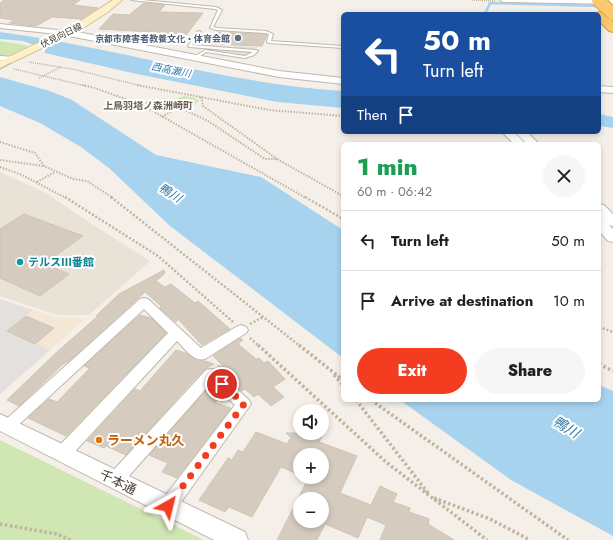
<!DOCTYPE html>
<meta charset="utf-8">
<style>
:root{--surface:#fff;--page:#f6f6f6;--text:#202124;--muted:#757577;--line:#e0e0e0;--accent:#f43c20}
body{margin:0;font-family:Jost,"Noto Sans JP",sans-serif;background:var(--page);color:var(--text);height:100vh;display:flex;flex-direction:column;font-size:15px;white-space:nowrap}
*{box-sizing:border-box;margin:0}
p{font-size:13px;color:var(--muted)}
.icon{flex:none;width:22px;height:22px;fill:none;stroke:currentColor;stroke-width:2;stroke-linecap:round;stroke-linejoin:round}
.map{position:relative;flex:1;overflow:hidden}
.panel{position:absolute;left:341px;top:142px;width:260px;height:260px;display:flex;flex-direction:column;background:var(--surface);border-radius:6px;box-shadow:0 2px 6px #0003}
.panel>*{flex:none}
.hud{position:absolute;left:341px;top:12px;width:260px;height:122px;border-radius:6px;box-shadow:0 2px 6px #0003;background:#1a4fa0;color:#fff;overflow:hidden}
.tools{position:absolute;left:293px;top:404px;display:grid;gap:8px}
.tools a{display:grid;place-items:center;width:36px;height:36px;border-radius:50%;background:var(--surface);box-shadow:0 2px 6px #0003;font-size:20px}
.pin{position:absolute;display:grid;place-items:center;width:34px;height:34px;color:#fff;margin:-17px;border:2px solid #fff;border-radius:50%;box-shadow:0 1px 4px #0007}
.me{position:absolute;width:44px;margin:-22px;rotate:37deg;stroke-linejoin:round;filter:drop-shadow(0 0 3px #0008)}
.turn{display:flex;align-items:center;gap:14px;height:84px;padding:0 16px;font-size:18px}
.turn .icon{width:52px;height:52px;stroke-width:2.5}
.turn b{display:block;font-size:28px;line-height:34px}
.then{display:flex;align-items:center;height:38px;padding:0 16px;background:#0003;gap:8px;font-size:15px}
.round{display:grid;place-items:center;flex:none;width:42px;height:42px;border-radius:21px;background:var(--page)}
.summary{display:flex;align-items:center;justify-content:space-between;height:68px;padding:0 16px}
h1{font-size:24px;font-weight:800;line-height:30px;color:#1e9e55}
.cta{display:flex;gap:8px;margin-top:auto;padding:8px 16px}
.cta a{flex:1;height:46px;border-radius:24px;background:var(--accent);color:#fff;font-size:16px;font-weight:800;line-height:46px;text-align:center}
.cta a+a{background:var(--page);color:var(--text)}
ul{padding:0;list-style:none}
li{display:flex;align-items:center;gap:12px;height:60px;padding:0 16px;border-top:1px solid var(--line)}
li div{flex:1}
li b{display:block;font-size:15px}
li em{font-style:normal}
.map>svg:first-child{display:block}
</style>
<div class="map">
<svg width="613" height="540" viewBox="0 0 613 540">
<rect width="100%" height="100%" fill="#f4f0e9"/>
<path fill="#e8e2d7" d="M0,172l46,21 41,28 63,40 -61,54h-32l-57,-19z"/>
<path fill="#f5e7d5" d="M0,299l56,18 29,2 -85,75z"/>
<g fill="#d1e7b3">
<path d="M0,41l25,4 3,2 -16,8 -12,2z"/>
<path d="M184,96l8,1 7,3 -1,2c-6,6 -18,7 -25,2l1,-4z"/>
<path d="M0,440l204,100h-204z"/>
</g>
<g fill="#e3e0dd">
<path d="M235,46l23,1 -13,8 -33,-5 2,-3 19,1z"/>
<path d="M0,299l32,11 -25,21 43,19 -50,44z"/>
</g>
<g fill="#a7d3ef">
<path d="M0,32c115,15 227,52 343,59v17l-66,-6 -140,-28 -92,-21v-4l-22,-8 -23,-2z"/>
<path d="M0,77l50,14 22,9 84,55 105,22 82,53v128l-173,-132 -61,-58 -28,-21 -41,-24 -40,-17z"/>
<path d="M599,114l14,3v11l-14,-2z"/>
<path d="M599,385l14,6v145l-102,-56 -111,-80h199z"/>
</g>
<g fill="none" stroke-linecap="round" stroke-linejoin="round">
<path stroke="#a7d3ef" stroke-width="2.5" d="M485,14l5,-11 110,3"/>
</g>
<g fill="#d5ccbf" stroke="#d0c4b2" fill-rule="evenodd">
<path d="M4,0h76l-7,5 25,3 -17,11 -29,-2 -16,9 -27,-3 6,-3 -15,-2v-15z"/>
<path d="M144,3l21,2 -6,7 44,1 -24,31 -17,-1 8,-10 -71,-4 14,-15 16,1z"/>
<path d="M217,32l48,2 2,1 -5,11 -53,-2z"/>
<path d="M24,214l59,22 -39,28 25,10 -29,22 -40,-18v-49z"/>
<path d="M164,270l1,3 -9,8 9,6 6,-3 24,19 3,-2 32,28 -28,16 -24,-26 -2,3 -16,-14 1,-2 -16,-14 -75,68 -7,4 -44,42 -12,-6 50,-48 41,-36h-2l23,-22z"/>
<path d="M140,315l11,3 15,15 -97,100 -3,3 -38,-18 21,-19 8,3 33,-34 -6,-2z"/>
<path d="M26,316l28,12 -19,16 -28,-13z"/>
<path d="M240,338l3,2 -5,4 18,15 3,-1 5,5 4,-2 17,18 -12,8 11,10 -13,9 -13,-12 -4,3 -9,-8 -3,2 -9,-8 2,-1 -18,-17 8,3 -12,-12z"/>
<path d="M176,350l12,4 8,6 9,1 9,3 -9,5 -13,13 -66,73 -20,-9 -2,2 -17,-7 48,-52 5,2z"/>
<path d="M208,388l13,6 -6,9 16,5 -54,70 -15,-6 6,-9 -19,-8z"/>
<path d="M256,432l31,12 3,-5h2l-6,-6h38l-5,9 38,14 -17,37 31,12 9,-19 17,8 -4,8 17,6 -1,4 20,7 -1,5 26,16h-74l6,-15 -19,-8 -9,21 -33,-14 -8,16h-40l32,-63h13v-22h-22v20l-19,-8 -29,50 -23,-10 -4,5 -26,-12 29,-42 4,2 6,-10 5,2zM300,499h22v22h-22z"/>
</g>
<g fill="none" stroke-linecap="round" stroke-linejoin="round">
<defs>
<g id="service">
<path d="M131,0h11l74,7 6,3 -9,17 4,1 49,3 7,3 -2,7 72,5v2l-74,-5 -2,-1 2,-8 -4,-1 -49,-3 -6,-2 8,-18 -3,-1z"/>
<path d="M199,31l2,1 -9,13 64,5 2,1 -4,4 -9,3 -39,-6 -10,7h-2v-2l11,-7 40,6 8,-4 -64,-5 -1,-1 9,-14z"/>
</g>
<g id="minor">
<path d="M500,0h113v4l-110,-2z"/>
<path d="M0,24l67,7 3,2 -3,2 -67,-7z"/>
<path d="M0,56l13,1 4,2 -4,2 -13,-1z"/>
<path d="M144,298l4,1 53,49 35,-21 5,-2 5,2 2,3 -2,3 -41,26c-12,3 -21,-11 -28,-18l-109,118 -6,2 -6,-2 -2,-5 2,-5 112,-116 -24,-24 -131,121 -5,2 -5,-2 -3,-4 3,-4 137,-123z"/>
<path d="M211,369l5,1 33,30 2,4 -77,108 -6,2 -6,-2 -3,-6 3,-6 73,-95 -24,-22 -90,102 -6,2 -6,-2 -2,-5 2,-5 97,-105z"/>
</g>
<g id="tertiary">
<path d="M67,30l212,41 64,7v6l-64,-7 -215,-42 -1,-2 1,-2z"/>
<path d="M599,86l14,1v6l-14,-1z"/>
<path d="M502,132h12l12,12h-12z"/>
<path d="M515,132h12l12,12h-12z"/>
<path d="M599,204l5,1 9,9v12l-4,-1 4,4v13l-5,-1 -9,-10v-13l3,1 -3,-3z"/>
<path d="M0,414l245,118 3,8h-34l-214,-109z"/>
</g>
<path id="secondary" d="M113,0h9l-14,12 -28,18 -80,38v-7l73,-35z"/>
<path id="motorway" d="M599,12l4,1 10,9v10l-4,-1 -10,-10v-7h-5z"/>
</defs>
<use href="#service" stroke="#bfb8ac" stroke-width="2"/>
<use href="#minor" stroke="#bfb8ac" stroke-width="2"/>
<use href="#tertiary" stroke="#bfb8ac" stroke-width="2"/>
<use href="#secondary" stroke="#d3c399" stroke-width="2"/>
<use href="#motorway" stroke="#da9d3d" stroke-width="2"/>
<g stroke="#c1b49d" stroke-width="1.5" stroke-dasharray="1 1" stroke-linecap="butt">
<path d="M472,0l24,1"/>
<path d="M29,62l43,7 70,17"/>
<path d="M14,69l72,17"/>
<path d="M39,78l22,-11"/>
</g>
<g stroke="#c1b49d" stroke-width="2" stroke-dasharray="1.5 1.5" stroke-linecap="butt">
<path d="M82,85l13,3 47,17 164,93"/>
<path d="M137,85l132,25 74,6"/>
<path d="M201,97l2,9 74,53"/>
<path d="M135,108l19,-8"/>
<path d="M162,117l15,-9 8,2 23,11 57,38h12l66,37"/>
<path d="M0,142l35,11 9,13 29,13 14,2 26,17"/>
<path d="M0,160l44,6"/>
<path d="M0,167l22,8 44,23"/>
<path d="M37,182l18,-10"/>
</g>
<g stroke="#c1b49d" stroke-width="2.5" stroke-dasharray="2 2" stroke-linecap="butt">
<path d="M65,197l93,59 75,66"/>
<path d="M111,197l189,149"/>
<path d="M305,197l38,22"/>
<path d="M250,324l13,-7"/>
<path d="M599,327l14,5"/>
<path d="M250,338l9,8"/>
</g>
<g stroke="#c1b49d" stroke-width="3.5" stroke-dasharray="2.5 2.5" stroke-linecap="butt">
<path d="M258,345l128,117 101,78"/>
<path d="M299,345l44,35"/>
<path d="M599,364l14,7"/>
<path d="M334,375l9,10"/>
<path d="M356,400l72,93"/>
<path d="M371,400l197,140"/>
<path d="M434,498l56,21 40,21"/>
<path d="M0,524l57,10 14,6"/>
</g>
<use href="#service" fill="#fff" fill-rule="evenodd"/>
<use href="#minor" fill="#fff" fill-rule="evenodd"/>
<use href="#tertiary" fill="#fff" fill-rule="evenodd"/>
<use href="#secondary" fill="#fdf0ca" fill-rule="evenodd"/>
<use href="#motorway" fill="#fac96e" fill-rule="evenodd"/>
<defs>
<path id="motorway-bridge" d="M598,0l15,14"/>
</defs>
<use href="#motorway-bridge" stroke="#da9d3d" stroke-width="14" stroke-linecap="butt"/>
<path stroke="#c1b49d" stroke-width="1.5" stroke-dasharray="1 1" stroke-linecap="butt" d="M0,69l11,-6"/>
<use href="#motorway-bridge" stroke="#fac96e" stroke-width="12"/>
</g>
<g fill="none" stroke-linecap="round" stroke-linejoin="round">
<path stroke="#f43c20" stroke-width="7" stroke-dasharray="0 12.6" d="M168,506l76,-102 -22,-20"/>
</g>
<circle fill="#5c6f8a" stroke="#fff" stroke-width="1.5" cx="238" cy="38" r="4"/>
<circle fill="#0f9aa8" stroke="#fff" stroke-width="1.5" cx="20" cy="262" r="4"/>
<circle fill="#e8710a" stroke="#fff" stroke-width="1.5" cx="99" cy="440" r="4"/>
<g text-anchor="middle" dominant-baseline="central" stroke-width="4" stroke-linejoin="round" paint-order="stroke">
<g font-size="9" fill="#484137" stroke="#fff">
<text transform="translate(61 35) rotate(-26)">伏見向日線</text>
</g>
<g font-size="9" font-weight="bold" fill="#4e5e75" stroke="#fff" text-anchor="end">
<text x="230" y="38">京都市障害者教養文化・体育会館</text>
</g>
<g font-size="10" font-style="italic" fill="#3179a9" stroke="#fff">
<text transform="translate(171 70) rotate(11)">西高瀬川</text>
</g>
<g font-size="10" font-weight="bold" fill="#6a5f4f" stroke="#fff">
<text x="148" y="105">上鳥羽塔ノ森洲崎町</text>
</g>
<g font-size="11" font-weight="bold" fill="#0d838f" stroke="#fff" text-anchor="start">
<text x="28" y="262">テルスⅢ番館</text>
</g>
<g font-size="12" font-style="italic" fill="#3179a9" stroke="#fff">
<text transform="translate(170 193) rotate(32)">鴨川</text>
</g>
<g font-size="13" font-weight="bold" fill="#c56008" stroke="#fff" text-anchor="start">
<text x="107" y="440">ラーメン丸久</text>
</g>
<g font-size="13" fill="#484137" stroke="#fff">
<text transform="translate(118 482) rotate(26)">千本通</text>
</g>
<g font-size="14" font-style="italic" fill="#3179a9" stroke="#fff">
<text transform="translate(566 427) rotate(31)">鴨川</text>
</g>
</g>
</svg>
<div class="tools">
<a><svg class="icon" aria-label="sound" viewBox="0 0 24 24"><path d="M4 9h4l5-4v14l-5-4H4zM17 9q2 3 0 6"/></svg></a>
<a>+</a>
<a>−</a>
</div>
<div class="pin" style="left:222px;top:384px;background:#d93025"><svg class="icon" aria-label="arrive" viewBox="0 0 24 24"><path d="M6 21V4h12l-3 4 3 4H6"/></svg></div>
<svg class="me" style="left:168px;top:506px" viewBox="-20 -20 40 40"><path d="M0-17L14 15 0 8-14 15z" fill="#f43c20" stroke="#fff" stroke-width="4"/></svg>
<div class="hud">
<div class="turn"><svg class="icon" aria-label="left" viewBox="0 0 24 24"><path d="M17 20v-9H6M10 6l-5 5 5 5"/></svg><div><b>50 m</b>Turn left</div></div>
<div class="then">Then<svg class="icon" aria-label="arrive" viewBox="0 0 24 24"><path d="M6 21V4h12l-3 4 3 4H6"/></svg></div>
</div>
<section class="panel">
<div class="summary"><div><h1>1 min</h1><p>60 m · 06:42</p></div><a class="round"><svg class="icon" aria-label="close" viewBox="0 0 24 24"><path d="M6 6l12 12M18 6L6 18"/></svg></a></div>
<ul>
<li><svg class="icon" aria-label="left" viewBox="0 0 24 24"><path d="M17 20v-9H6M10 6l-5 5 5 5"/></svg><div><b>Turn left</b></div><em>50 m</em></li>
<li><svg class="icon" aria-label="arrive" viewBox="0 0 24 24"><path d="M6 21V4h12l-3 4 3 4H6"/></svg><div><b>Arrive at destination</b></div><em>10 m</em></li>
</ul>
<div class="cta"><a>Exit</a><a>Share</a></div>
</section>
</div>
